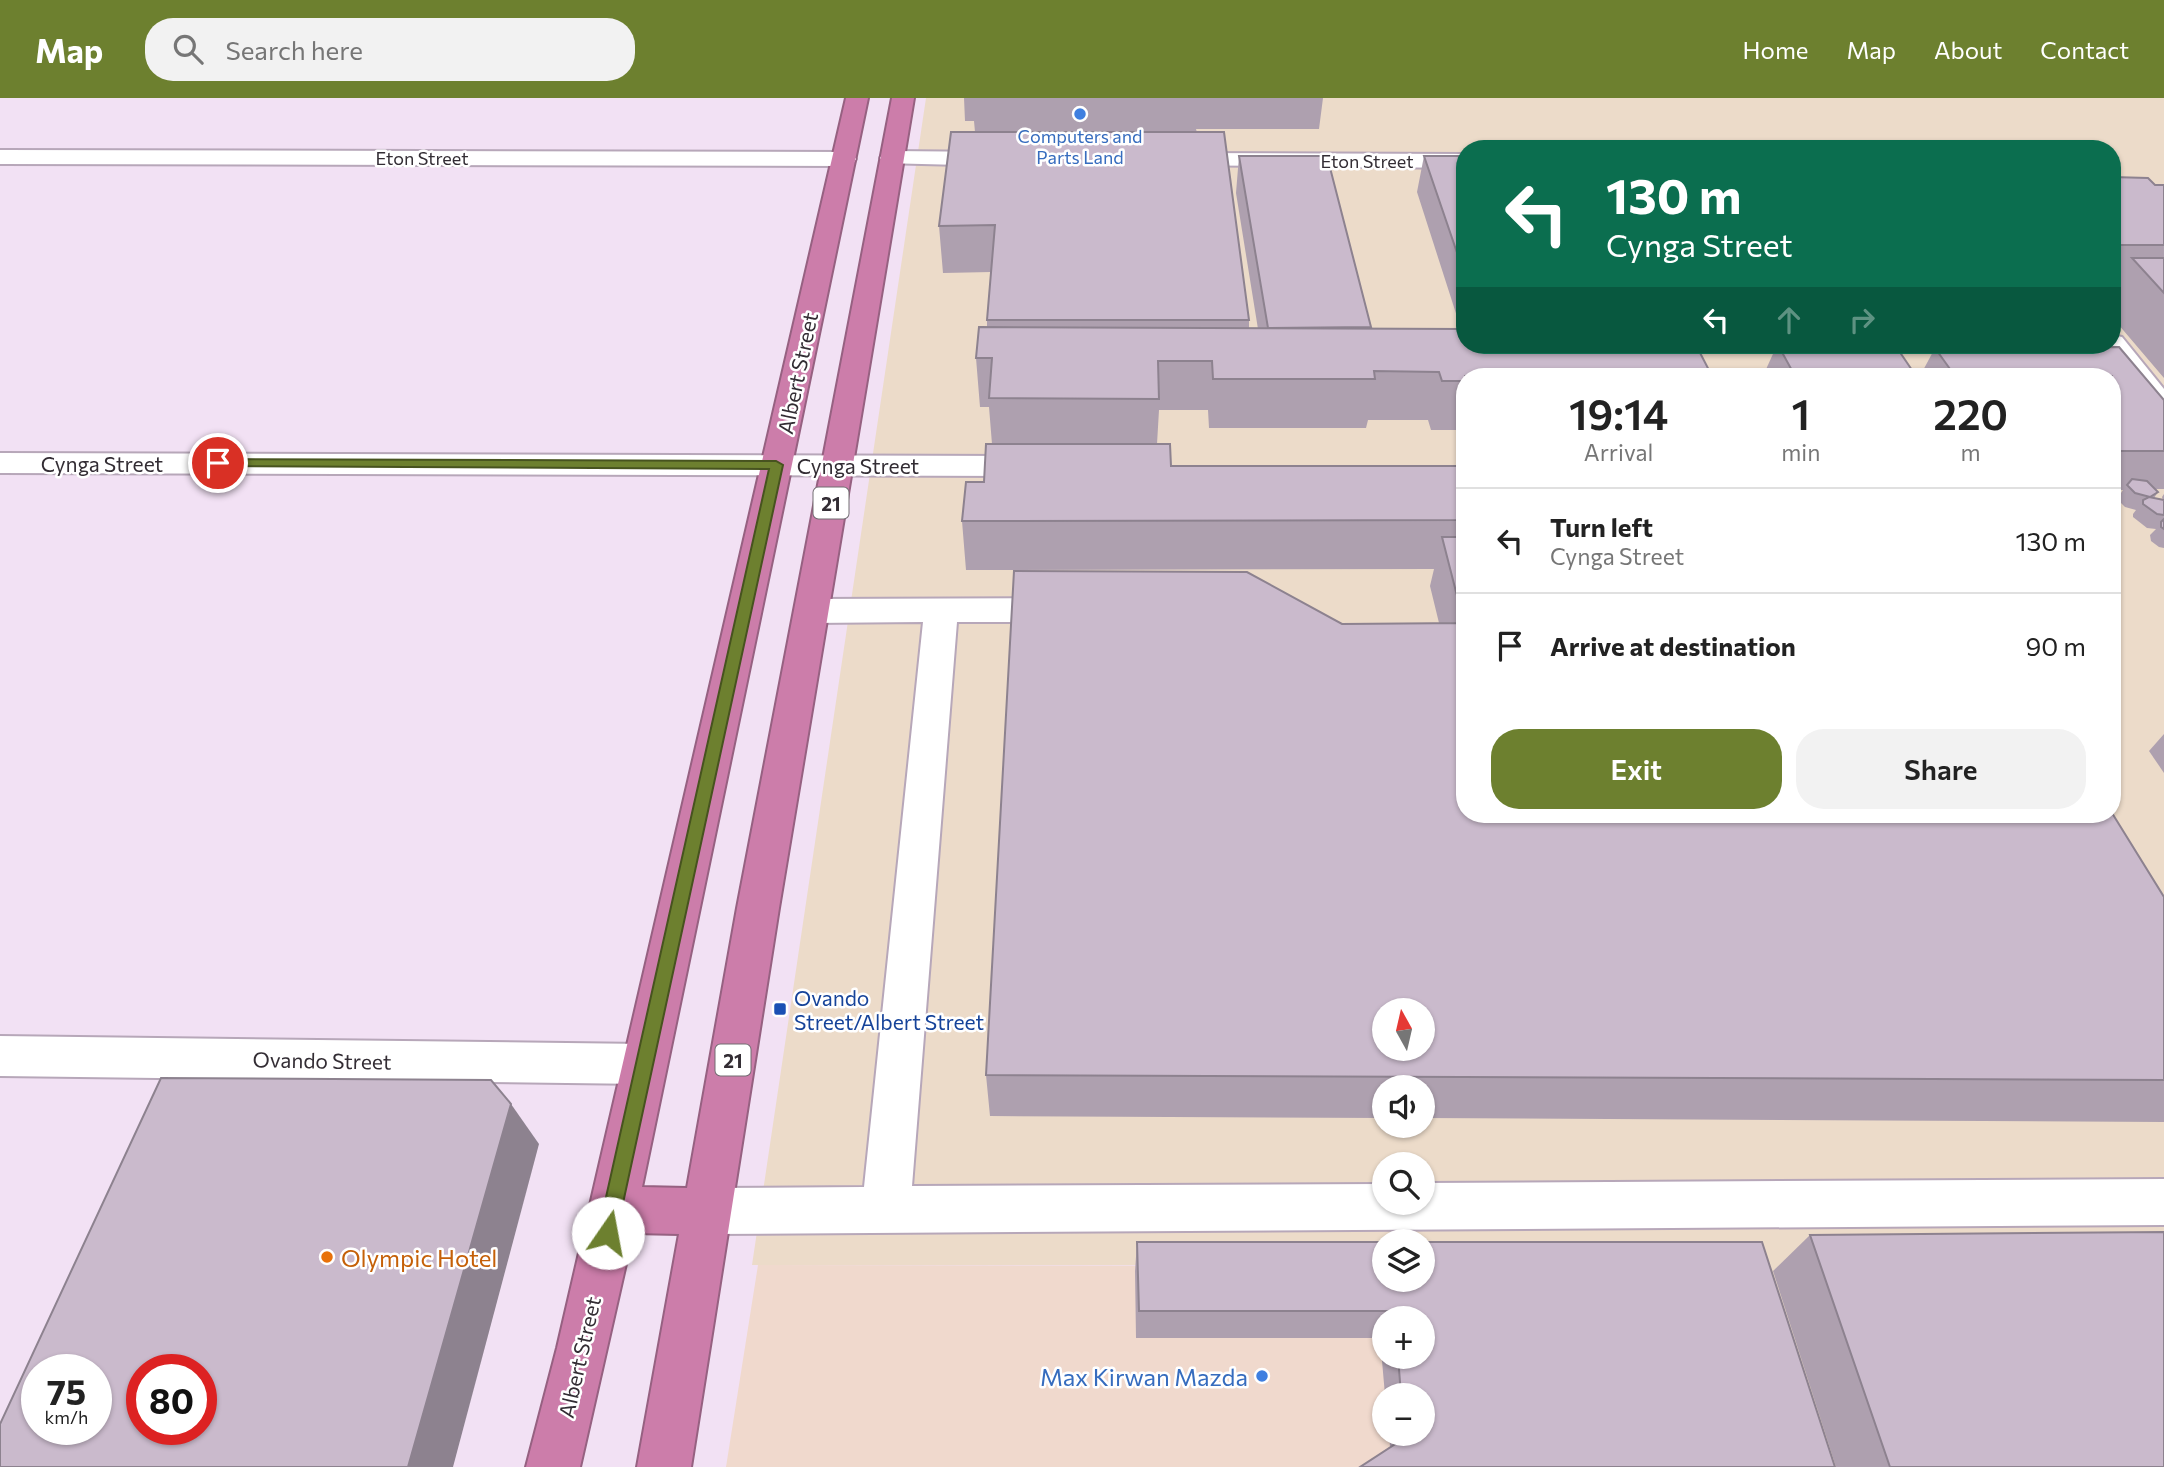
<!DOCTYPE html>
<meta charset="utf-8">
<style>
:root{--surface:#fff;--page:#f2f2f2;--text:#222;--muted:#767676;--line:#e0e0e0;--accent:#6d802f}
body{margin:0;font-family:Commissioner,sans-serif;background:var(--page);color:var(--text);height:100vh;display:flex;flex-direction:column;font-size:26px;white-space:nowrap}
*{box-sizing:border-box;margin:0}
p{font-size:23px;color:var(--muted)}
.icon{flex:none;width:38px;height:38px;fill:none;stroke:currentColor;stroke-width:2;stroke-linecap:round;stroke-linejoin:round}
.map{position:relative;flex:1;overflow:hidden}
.details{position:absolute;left:1456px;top:270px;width:665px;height:455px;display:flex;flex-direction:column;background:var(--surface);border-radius:28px;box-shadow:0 2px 5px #0004}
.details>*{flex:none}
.banner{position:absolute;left:1456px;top:42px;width:665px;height:214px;border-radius:28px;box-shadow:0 2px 5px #0004;background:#0b6e4f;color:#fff;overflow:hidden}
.needle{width:46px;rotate:352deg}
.controls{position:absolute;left:1372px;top:900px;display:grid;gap:14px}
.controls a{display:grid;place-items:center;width:63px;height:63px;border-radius:50%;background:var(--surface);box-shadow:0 2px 5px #0004;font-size:35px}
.speed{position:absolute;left:21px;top:1256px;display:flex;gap:14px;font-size:35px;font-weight:700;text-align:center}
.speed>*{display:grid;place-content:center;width:91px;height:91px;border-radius:50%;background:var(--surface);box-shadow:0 2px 5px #0004;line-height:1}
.speed small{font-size:18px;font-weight:400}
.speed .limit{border:10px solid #d22;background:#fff;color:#111}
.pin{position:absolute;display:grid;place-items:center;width:60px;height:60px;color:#fff;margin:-30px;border:4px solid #fff;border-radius:50%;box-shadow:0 2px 7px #0007}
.me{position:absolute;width:77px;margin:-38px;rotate:12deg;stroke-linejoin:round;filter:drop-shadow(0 0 5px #0008)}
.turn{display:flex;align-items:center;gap:24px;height:147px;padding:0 35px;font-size:32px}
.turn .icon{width:91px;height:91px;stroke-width:2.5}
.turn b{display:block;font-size:49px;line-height:60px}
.lanes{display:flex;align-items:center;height:66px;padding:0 35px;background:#0003;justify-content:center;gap:35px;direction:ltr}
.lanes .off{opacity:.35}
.eta{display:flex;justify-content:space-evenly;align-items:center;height:119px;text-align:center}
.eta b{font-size:42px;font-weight:600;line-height:49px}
.button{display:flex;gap:14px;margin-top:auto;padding:14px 35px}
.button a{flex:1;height:80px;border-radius:28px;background:var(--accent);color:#fff;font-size:28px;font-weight:600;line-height:80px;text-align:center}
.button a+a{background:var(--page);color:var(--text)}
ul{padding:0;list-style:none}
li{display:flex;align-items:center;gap:21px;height:105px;padding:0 35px;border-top:2px solid var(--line)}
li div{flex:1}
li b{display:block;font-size:26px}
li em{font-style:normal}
header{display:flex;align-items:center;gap:42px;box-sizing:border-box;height:98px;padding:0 35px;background:var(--accent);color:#fff}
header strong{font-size:33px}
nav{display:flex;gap:38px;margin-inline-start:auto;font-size:24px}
.search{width:490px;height:63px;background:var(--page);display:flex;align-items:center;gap:18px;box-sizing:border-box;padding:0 24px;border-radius:28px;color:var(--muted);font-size:26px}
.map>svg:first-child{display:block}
</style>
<header>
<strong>Map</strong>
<div class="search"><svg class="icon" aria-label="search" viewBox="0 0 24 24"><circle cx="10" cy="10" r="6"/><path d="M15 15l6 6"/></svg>Search here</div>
<nav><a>Home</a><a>Map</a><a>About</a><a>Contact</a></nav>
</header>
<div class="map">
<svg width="2164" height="1369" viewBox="0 0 2164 1369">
<rect width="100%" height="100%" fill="#f2e1f4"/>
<path fill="#f0d9cd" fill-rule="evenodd" d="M758,1167l626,1v13h39l392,188h-1089zM1384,1220h39v38h-39zM1384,1297h39v38h-39z"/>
<path fill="#ecdbc9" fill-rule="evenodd" d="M926,0h1238v1369h-346l-395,-202v-24h-39v24h-632zM1465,51h647v196h-647zM1465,278h647v438h-647zM1384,912h39v38h-39zM1384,989h39v38h-39zM1384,1066h39v38h-39z"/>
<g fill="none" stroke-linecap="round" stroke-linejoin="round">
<defs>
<g id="minor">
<path d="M0,52l844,2 9,2 3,5 -3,5 -9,2 -844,-2z"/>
<path d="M892,53l107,1 9,2 3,5 -3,5 -9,2 -116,-3 -3,-5 3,-5z"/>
<path d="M1174,55l291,1v14l-300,-3 -3,-5 3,-5z"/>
<path d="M2112,237l10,2 42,52v29l-11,-3 -54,-70h13z"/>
<path d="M0,355l1037,3 11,3 5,7 -5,7 -11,3 -1037,-3z"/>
<path d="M1065,500l12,4 5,8 -5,8 -12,4h-108l-45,564 472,-2v18h39v-19l741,-4v46l-1457,9 -17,-7 -7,-16 7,-16 17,-7 157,-1 59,-565 -111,1 -12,-4 -5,-8 5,-8 12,-4z"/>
<path d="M0,938l645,8 16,6 6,14 -6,14 -16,6 -645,-8z"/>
</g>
<path id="highway" d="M846,0h22l-226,1089 45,1 50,-280 155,-810h22l-135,810 -88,559h-54l42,-233 -46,-1 -53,234h-54l31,-119z"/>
</defs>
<use href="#minor" stroke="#b7a7b9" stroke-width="4"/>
<use href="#highway" stroke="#966181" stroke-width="4"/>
<use href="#minor" fill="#fff" fill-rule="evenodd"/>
<use href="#highway" fill="#cc7daa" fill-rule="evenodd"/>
</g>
<g fill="#aea0af" fill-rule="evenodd">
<path d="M964,0h359l-4,31h-123l53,191v9h9l-22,-136 3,-37 132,171v2h90l-44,-137 7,-36h41v189l247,31h-247v54h-34l-3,-10h-60l-2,8h-157l-1,-18h-49l-2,34 14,22h294v348l699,83v225l-741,-4v-31h-39v31l-394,-2 -4,-41 356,-451 97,-1 -9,-37 4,-17 -468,1 -4,-49 22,-39 8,-38 -3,-37h-9l-4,-49 11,-31v-7l4,-48 -48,1 -4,-47 36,-94 -1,-11h-9z"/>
<path d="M2112,79l43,8h9v193l-52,-61v-26l5,-8h-5z"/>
<path d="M1777,247h118l21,31h-153z"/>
<path d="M2119,249l45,53v89h-8l2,3 -4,6 9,2 -1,-3 2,-3v54l-5,-1 -8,-6 -1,-6 6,-6 -9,-1 -14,-11v-3l3,-4 -11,-3 -8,-8 6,-9h-11v-114h-192l15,-28z"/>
<path d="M2164,636v39l-15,-22z"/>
<path d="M1810,1137l354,232h-328l-63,-196z"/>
<path d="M1137,1144h247v37h39v-37h339l73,225h-475l30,-20 -1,-14h34v-38h-38l-5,-57h-244l-1,-67zM1384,1220h39v38h-39z"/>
</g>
<path fill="#8d828f" d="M511,1006l28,40 -86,323h-45z"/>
<g fill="#cabacc" stroke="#8d828f" stroke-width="2" fill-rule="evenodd">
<path d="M951,34h273l25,188h-262l8,-95 -56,1z"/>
<path d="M1239,58h88l44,171 -103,1z"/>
<path d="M1424,58h41v120z"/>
<path d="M2112,79l36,1 7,7h9v60h-52z"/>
<path d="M2132,160h32v35z"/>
<path d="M979,229l486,2v16h231l16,31h-131l-1,-1 -115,1v5h-23l-3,-9 -65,-1 1,8h-162l-1,-18h-54l1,38 -170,-1 3,-40h-16z"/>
<path d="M1778,247h117l21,31h-121z"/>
<path d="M2119,249l45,53v51h-52v-75h-157l-20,-28z"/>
<path d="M986,346h184l1,22h294v54l-503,1 4,-39h18z"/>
<path d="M2132,381l15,2 11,11 -8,5 -15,-4 -8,-8z"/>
<path d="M2149,399l15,3v15l-7,-1 -14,-10v-4z"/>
<path d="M2164,421v10l-3,-2v-5z"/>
<path d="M1442,439h23v277l647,-1 52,84v183l-1178,-5 28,-504 233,1 95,52 122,-1zM1384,912h39v38h-39z"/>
<path d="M161,980l330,2 20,24 -103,363h-408v-43zM37,1272h59v60h-59zM142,1272h59v60h-59z"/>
<path d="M2164,1134v235h-274l-80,-232z"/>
<path d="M1137,1144h247v37h39v-37h339l73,225h-475l46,-30 -1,-4h18v-38h-22l-3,-39h25v-38h-29l-1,-7h-254z"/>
</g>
<path fill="#6d802f" stroke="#47531f" stroke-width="2" d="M218,361l558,2 7,4 -168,775 -7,3 -7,-3 -3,-7 171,-764 -556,-3v-5z"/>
<g fill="#3f7fe0" stroke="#fff" stroke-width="2.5">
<circle cx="1080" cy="16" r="7"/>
<circle cx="1262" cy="1278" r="7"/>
</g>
<rect fill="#1a4fb4" stroke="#fff" stroke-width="2.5" x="773" y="904" width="14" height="14" rx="3.5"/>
<circle fill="#e8710a" stroke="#fff" stroke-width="2.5" cx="327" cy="1159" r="7"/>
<g text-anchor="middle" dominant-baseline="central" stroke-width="5" stroke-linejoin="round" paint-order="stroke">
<g font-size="18" fill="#366cbe" stroke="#fff">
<text x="1080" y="38">Computers and<tspan x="1080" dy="21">Parts Land</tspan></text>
</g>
<g font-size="18" fill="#332d34" stroke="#fff">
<text x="422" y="60">Eton Street</text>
<text x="1367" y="63">Eton Street</text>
</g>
<g fill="#fff" stroke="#706c71" stroke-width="2">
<rect x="813.5" y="389.5" width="35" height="31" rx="5"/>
<rect x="715.5" y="946.5" width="35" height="31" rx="5"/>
</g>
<g font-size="19" font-weight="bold" fill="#332d34">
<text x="831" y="405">21</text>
<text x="733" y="962">21</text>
</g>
<g font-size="21" fill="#332d34" stroke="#fff">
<text transform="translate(797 275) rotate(-78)">Albert Street</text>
<text x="102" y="365">Cynga Street</text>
<text x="858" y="367">Cynga Street</text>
<text transform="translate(322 962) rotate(1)">Ovando Street</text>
<text transform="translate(579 1259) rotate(-77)">Albert Street</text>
</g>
<g font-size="21" fill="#164399" stroke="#fff" text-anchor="start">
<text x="794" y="899">Ovando<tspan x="794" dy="24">Street/Albert Street</tspan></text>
</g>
<g font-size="24" fill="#c56008" stroke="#fff" text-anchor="start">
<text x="341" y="1159">Olympic Hotel</text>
</g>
<g font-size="24" fill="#366cbe" stroke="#fff" text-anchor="end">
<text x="1248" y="1278">Max Kirwan Mazda</text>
</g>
</g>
</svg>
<div class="controls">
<a><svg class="needle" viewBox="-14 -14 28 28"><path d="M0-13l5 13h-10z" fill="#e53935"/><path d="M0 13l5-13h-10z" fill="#767676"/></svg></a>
<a><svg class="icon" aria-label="sound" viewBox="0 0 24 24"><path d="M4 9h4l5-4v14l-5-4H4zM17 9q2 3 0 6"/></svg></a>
<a><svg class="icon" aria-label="search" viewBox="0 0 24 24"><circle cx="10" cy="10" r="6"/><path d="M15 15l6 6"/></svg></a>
<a><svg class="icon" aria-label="layers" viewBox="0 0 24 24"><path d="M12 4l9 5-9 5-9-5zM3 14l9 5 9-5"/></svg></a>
<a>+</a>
<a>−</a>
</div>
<div class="speed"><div>75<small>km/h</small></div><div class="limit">80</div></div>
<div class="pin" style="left:218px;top:365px;background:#d93025"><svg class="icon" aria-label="arrive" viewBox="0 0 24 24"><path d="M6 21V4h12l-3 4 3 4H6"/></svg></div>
<svg class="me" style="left:608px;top:1135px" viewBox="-20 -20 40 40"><circle r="19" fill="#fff"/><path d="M0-13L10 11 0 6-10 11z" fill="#6d802f"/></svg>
<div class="banner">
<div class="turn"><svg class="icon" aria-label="left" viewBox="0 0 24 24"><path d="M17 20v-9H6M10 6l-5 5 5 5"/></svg><div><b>130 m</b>Cynga Street</div></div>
<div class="lanes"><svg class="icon" aria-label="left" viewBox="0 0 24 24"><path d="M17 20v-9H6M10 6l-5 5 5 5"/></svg><svg class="icon off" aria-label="ahead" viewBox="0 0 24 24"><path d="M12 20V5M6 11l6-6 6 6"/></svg><svg class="icon off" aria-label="right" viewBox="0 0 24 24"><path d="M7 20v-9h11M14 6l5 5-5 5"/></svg></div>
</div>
<section class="details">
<div class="eta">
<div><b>19:14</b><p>Arrival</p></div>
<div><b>1</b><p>min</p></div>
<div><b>220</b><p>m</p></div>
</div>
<ul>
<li><svg class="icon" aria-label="left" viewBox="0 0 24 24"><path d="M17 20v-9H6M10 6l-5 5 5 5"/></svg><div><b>Turn left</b><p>Cynga Street</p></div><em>130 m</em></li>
<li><svg class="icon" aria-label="arrive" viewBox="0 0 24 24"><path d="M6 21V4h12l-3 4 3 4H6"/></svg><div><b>Arrive at destination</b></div><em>90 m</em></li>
</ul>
<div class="button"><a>Exit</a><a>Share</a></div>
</section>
</div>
